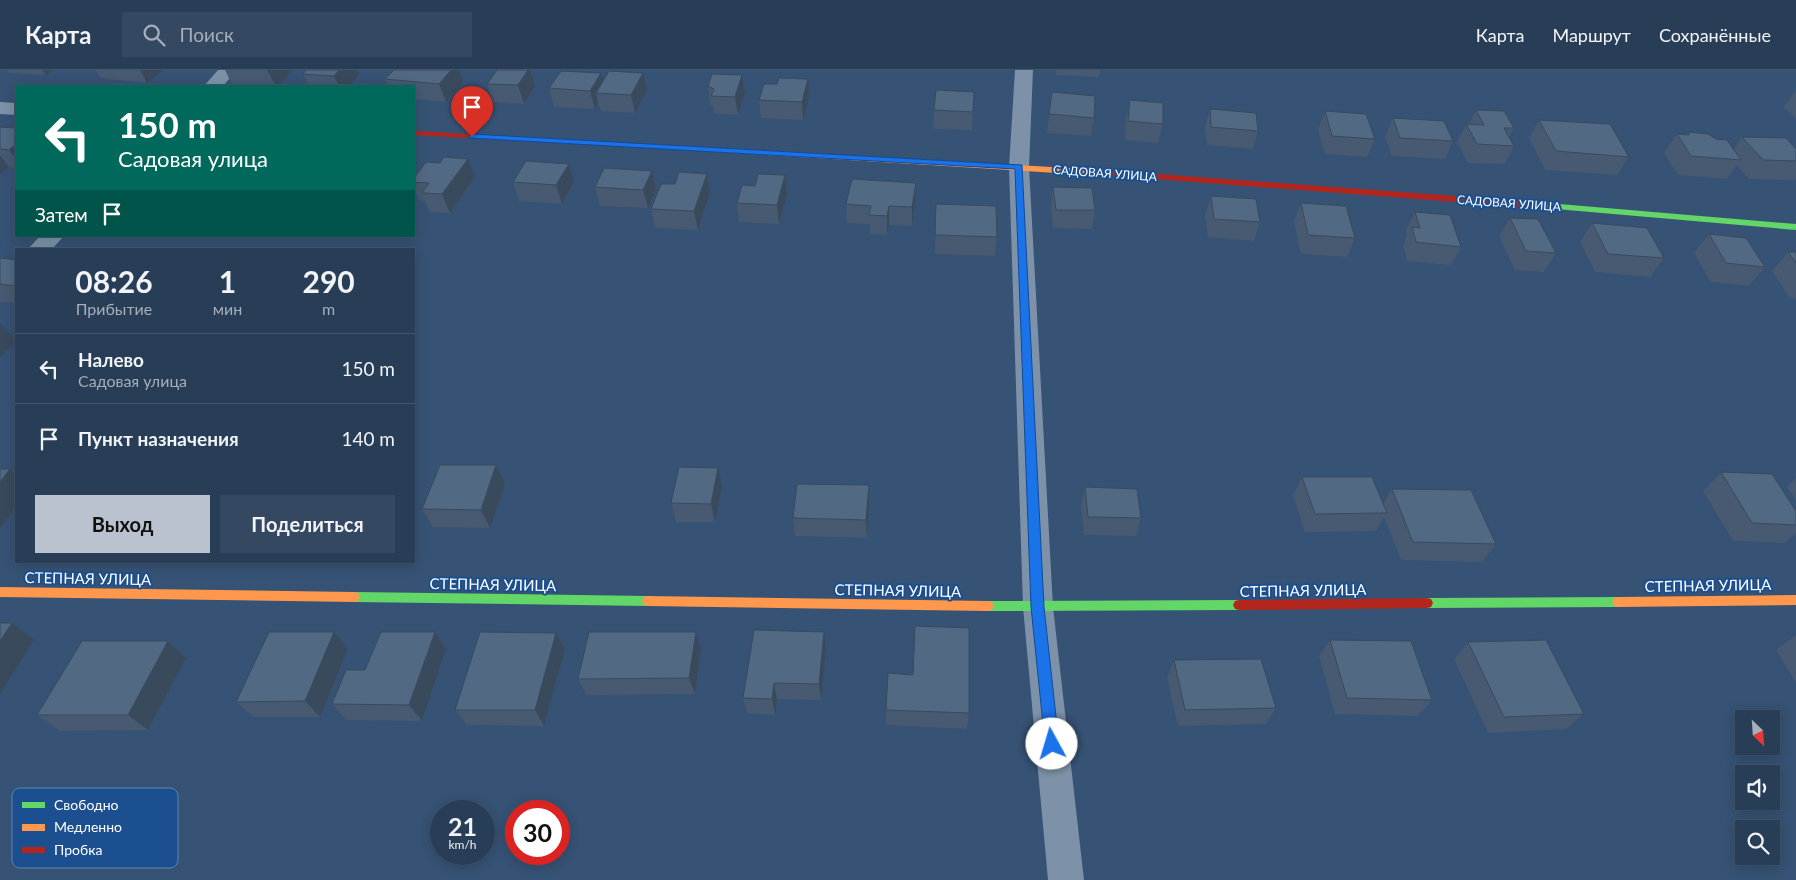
<!DOCTYPE html>
<html lang="ru">
<meta charset="utf-8">
<style>
:root{--surface:#283e57;--page:#344961;--text:#f1f3f6;--muted:#a5aeba;--line:#44576d;--accent:#b9c2ce}
body{margin:0;font-family:Lato,sans-serif;background:var(--page);color:var(--text);height:100vh;display:flex;flex-direction:column;font-size:19px;white-space:nowrap}
*{box-sizing:border-box;margin:0}
p{font-size:16px;color:var(--muted)}
.icon{flex:none;width:28px;height:28px;fill:none;stroke:currentColor;stroke-width:2;stroke-linecap:round;stroke-linejoin:round}
.map{position:relative;flex:1;overflow:hidden}
.drawer{position:absolute;left:15px;top:178px;width:400px;height:315px;display:flex;flex-direction:column;background:var(--surface);border-radius:0px;box-shadow:0 2px 12px #0003,0 0 0 1px var(--line)}
.drawer>*{flex:none}
.guide{position:absolute;left:15px;top:15px;width:400px;height:152px;border-radius:0px;box-shadow:0 2px 12px #0003,0 0 0 1px var(--line);background:#00695c;color:#fff;overflow:hidden}
.needle{width:32px;rotate:155deg}
.fabs{position:absolute;left:1735px;top:640px;display:grid;gap:10px}
.fabs a{display:grid;place-items:center;width:45px;height:45px;border-radius:0px;background:var(--surface);box-shadow:0 2px 12px #0003,0 0 0 1px var(--line);font-size:25px}
.speed{position:absolute;left:430px;top:730px;display:flex;gap:10px;font-size:25px;font-weight:700;text-align:center}
.speed>*{display:grid;place-content:center;width:65px;height:65px;border-radius:50%;background:var(--surface);box-shadow:0 2px 12px #0003,0 0 0 1px var(--line);line-height:1}
.speed small{font-size:12px;font-weight:400}
.speed .limit{border:8px solid #d22;background:#fff;color:#111}
.pin{position:absolute;display:grid;place-items:center;width:42px;height:42px;color:#fff;margin:-51px -21px;border-radius:50% 50% 50% 0;rotate:-45deg;box-shadow:0 0 5px #0007}
.pin .icon{rotate:45deg}
.me{position:absolute;width:55px;margin:-28px;rotate:354deg;stroke-linejoin:round;filter:drop-shadow(0 0 4px #0008)}
.turn{display:flex;align-items:center;gap:18px;height:105px;padding:0 20px;font-size:22px}
.turn .icon{width:65px;height:65px;stroke-width:2.5}
.turn b{display:block;font-size:35px;line-height:42px}
.then{display:flex;align-items:center;height:48px;padding:0 20px;background:#0003;gap:10px;font-size:19px}
.eta{display:flex;justify-content:space-evenly;align-items:center;height:85px;text-align:center}
.eta b{font-size:30px;font-weight:700;line-height:35px}
.cta{display:flex;gap:10px;margin-top:auto;padding:10px 20px}
.cta a{flex:1;height:58px;border-radius:0px;background:var(--accent);color:#111;font-size:20px;font-weight:700;line-height:58px;text-align:center}
.cta a+a{background:var(--page);color:var(--text)}
ul{padding:0;list-style:none}
li{display:flex;align-items:center;gap:15px;height:70px;padding:0 20px;border-top:1px solid var(--line)}
li div{flex:1}
li b{display:block;font-size:19px}
li em{font-style:normal}
header{display:flex;align-items:center;gap:30px;box-sizing:border-box;height:70px;padding:0 25px;background:var(--surface);border-bottom:1px solid var(--line)}
header strong{font-size:24px}
nav{display:flex;gap:28px;margin-inline-start:auto;font-size:18px}
.search{width:350px;height:45px;background:var(--page);display:flex;align-items:center;gap:12px;box-sizing:border-box;padding:0 18px;border-radius:0px;color:var(--muted);font-size:19px}
.map>svg:first-child{display:block}
</style>
<header>
<strong>Карта</strong>
<div class="search"><svg class="icon" aria-label="search" viewBox="0 0 24 24"><circle cx="10" cy="10" r="6"/><path d="M15 15l6 6"/></svg>Поиск</div>
<nav><a>Карта</a><a>Маршрут</a><a>Сохранённые</a></nav>
</header>
<div class="map">
<svg width="1796" height="810" viewBox="0 0 1796 810">
<rect width="100%" height="100%" fill="#365274"/>
<g fill="none" stroke-linecap="round" stroke-linejoin="round">
<g fill="#7d92a8" fill-rule="evenodd">
<path d="M218,0h19l-14,16h-19z"/>
<path d="M1015,0h18l-4,97 24,440 31,273h-36l-25,-273 -14,-440z"/>
<path d="M0,32l16,1v12l-16,-1z"/>
<path d="M40,166h24l-12,13h-24z"/>
</g>
<g fill="#63d668" fill-rule="evenodd">
<path d="M1523,131l273,23v6l-276,-24v-4z"/>
<path d="M354,522l294,4 4,1 2,4 -2,4 -4,1 -294,-4 -4,-1 -2,-4 2,-4z"/>
<path d="M1618,527l4,1 2,4 -2,4 -4,1 -191,1 -4,-1 -2,-4 2,-4 4,-1z"/>
<path d="M1239,530l4,1 2,4 -2,4 -4,1 -251,1 -4,-1 -2,-4 2,-4 4,-1z"/>
</g>
<g fill="#ff974d" fill-rule="evenodd">
<path d="M667,75l438,25 4,3 -4,3 -435,-27h-3z"/>
<path d="M0,517l354,5 4,1 2,4 -2,4 -4,1 -354,-5z"/>
<path d="M1796,525v10l-178,2 -4,-1 -2,-4 2,-4 4,-1z"/>
<path d="M648,526l340,5 4,1 2,4 -2,4 -4,1 -340,-5 -4,-1 -2,-4 2,-4z"/>
</g>
<g fill="#b3261e" fill-rule="evenodd">
<path d="M414,61l256,14 4,2 -4,2 -256,-14z"/>
<path d="M1105,100l418,31 4,3 -4,3 -421,-32 -1,-2z"/>
<path d="M1427,528l4,1 2,4 -2,4 -4,1 -188,2 -4,-1 -2,-4 2,-4 4,-1z"/>
</g>
</g>
<g fill="#475a72">
<path d="M7,0h47l-8,5 -37,-2z"/>
<path d="M95,0h69l-17,13 -46,-5z"/>
<path d="M225,0h68l-15,16h-45z"/>
<path d="M306,0h51l2,5 -10,11h-40l-6,-12z"/>
<path d="M394,0h65l4,12 -17,20 -32,-3v-13h-26l-3,-7z"/>
<path d="M497,0h33l5,16 -11,18 -31,-2 -6,-18z"/>
<path d="M1056,0h44l-1,7 -43,-2z"/>
<path d="M742,5l3,18 -7,22 -24,-1 -1,-9h-3l-2,-19z"/>
<path d="M603,11l44,10 -12,22 -34,-2 -3,-8 -3,6 -41,-2 -5,-19z"/>
<path d="M1796,20v29l-13,-12z"/>
<path d="M974,22l-2,38 -39,-1 1,-19z"/>
<path d="M1052,22l42,26 -3,18 -44,-3z"/>
<path d="M809,27l-6,23 -42,-2 -2,-18z"/>
<path d="M1130,30l33,24 -5,19 -33,-3 1,-22z"/>
<path d="M1210,39l48,22 -5,18 -46,-4 -2,-18z"/>
<path d="M1476,40l38,18 -5,9 5,9 -9,18 -37,-1 -11,-21 9,-18h3z"/>
<path d="M1325,41l50,28 -8,18 -42,-3 -7,-24z"/>
<path d="M1393,48l60,23 -8,18 -53,-3 -7,-19z"/>
<path d="M1539,50l90,37 -12,18 -72,-5 -16,-32z"/>
<path d="M0,57l16,1v40l-7,-1 -9,8z"/>
<path d="M1688,62l45,18 9,-13 54,12v29l-2,2 -45,-1 -12,-14 -10,14 -49,-4 -14,-22 13,-19 9,1z"/>
<path d="M652,101l4,19 -8,18 -48,-2 -5,-19z"/>
<path d="M707,104l3,18 -12,38 -43,-2 -4,-19 24,-25z"/>
<path d="M785,105l2,19 -8,30 -40,-2 -2,-19 18,-17z"/>
<path d="M475,107l-25,36 -20,-1 -5,-11 -6,-1 -5,-11v-11z"/>
<path d="M513,112h61l-12,22 -43,-3z"/>
<path d="M916,113l-1,19 -3,24 -23,-1 -2,10 -17,-1v-10l-23,-1 -1,-19z"/>
<path d="M1053,117l42,23 -3,19 -39,-1 -2,-22z"/>
<path d="M1211,126l49,26 -6,19 -46,-4 -3,-22z"/>
<path d="M1301,133l54,35 -8,19 -46,-3 -7,-32z"/>
<path d="M936,134l61,33 -2,19 -60,-2z"/>
<path d="M1415,142l46,35 -10,18 -44,-4 -4,-15 4,-10 -1,-6z"/>
<path d="M1510,148l46,35 -12,19 -29,-2 -16,-34z"/>
<path d="M1592,153l72,35 -14,19 -55,-5 -15,-30z"/>
<path d="M1709,164l56,33 -16,19 -38,-4 -17,-29z"/>
<path d="M1788,182h8v47l-6,-1 -18,-27z"/>
<path d="M0,189l16,1v43l-16,-1z"/>
<path d="M1721,402l75,39v22l-11,10 -52,-2 -30,-50z"/>
<path d="M1302,407l81,27 9,-15 104,55 -14,18 -81,-2 -17,-43 -8,14 -71,1 -12,-37z"/>
<path d="M1796,408v22l-9,-13z"/>
<path d="M505,414l-15,44 -57,-1 -11,-18z"/>
<path d="M869,415v19l-2,34 -72,-2 -2,-18z"/>
<path d="M722,416l-7,36h-39l-5,-19z"/>
<path d="M1085,417l56,31 -5,18 -52,-1 -3,-29z"/>
<path d="M435,562l11,17 -24,72 -75,-1 -15,-16 33,-34z"/>
<path d="M824,562l2,17 -5,51 -44,-1 -2,16 -28,-2 -4,-15z"/>
<path d="M556,563l9,16 -21,77 -77,-1 -12,-15z"/>
<path d="M1796,565v48l-20,-33z"/>
<path d="M1330,570l102,60 -14,16 -83,-2 -16,-58z"/>
<path d="M168,571l18,17 -38,72 -88,1 -23,-16z"/>
<path d="M1468,572l116,72 -18,15 -78,4 -34,-74z"/>
<path d="M348,579l-28,68h-66l-18,-15z"/>
<path d="M701,579l-6,45 -109,1 -8,-16z"/>
<path d="M1174,590l102,48 -10,16 -88,2 -11,-49z"/>
<path d="M886,640l83,3 -2,16 -81,-4z"/>
</g>
<g fill="#394a5c">
<path d="M42,0h12l-8,5z"/>
<path d="M140,0h24l-17,13z"/>
<path d="M267,0h26l-15,16h-2z"/>
<path d="M339,0h18l2,5 -10,11h-10l-5,-10z"/>
<path d="M451,0h8l4,12 -17,20 -7,-18z"/>
<path d="M528,0h2l5,16 -11,18 -6,-19z"/>
<path d="M601,3l5,18 -10,2 2,10 -3,6 -5,-18z"/>
<path d="M643,3l4,18 -12,22 -4,-18z"/>
<path d="M742,5l3,18 -7,22 -3,-18z"/>
<path d="M808,9l1,18 -6,23 -1,-18z"/>
<path d="M16,74v15l-7,-9z"/>
<path d="M0,85l9,12 -9,8z"/>
<path d="M468,89l7,18 -25,36 -8,-19z"/>
<path d="M569,94l5,18 -12,22 -6,-19z"/>
<path d="M652,101l4,19 -8,18 -5,-18z"/>
<path d="M707,104l3,18 -12,38 -4,-19z"/>
<path d="M785,105l2,19 -8,30 -2,-19z"/>
<path d="M916,113l-1,19 -3,24v-19z"/>
<path d="M889,136v19l-2,10v-19z"/>
<path d="M0,253l16,18v1l-16,15z"/>
<path d="M496,395l9,19 -15,44 -9,-18z"/>
<path d="M718,398l4,18 -7,36 -4,-18z"/>
<path d="M10,399l6,6v31l-16,23v-47z"/>
<path d="M869,415v19l-2,34 -1,-18z"/>
<path d="M12,553l22,17 -34,54v-53z"/>
<path d="M334,562l14,17 -28,68 -15,-16z"/>
<path d="M435,562l11,17 -24,72 -13,-16z"/>
<path d="M696,562l5,17 -6,45 -6,-16z"/>
<path d="M824,562l2,17 -5,51 -2,-16z"/>
<path d="M556,563l9,16 -21,77 -9,-16z"/>
<path d="M168,571l18,17 -38,72 -20,-15z"/>
<path d="M774,613l3,16 -2,16 -3,-16z"/>
</g>
<g fill="#526984" stroke="#394a5c">
<path d="M306,0h33l-5,6 -31,-2z"/>
<path d="M394,0h57l-12,14 -54,-5z"/>
<path d="M497,0h31l-10,15 -31,-1z"/>
<path d="M561,1l40,2 -11,18 -41,-3z"/>
<path d="M609,1l34,2 -12,22 -35,-2z"/>
<path d="M712,4l30,1 -7,22 -24,-1 3,-7 -6,-3z"/>
<path d="M779,8l29,1 -6,23 -43,-2 5,-16h13z"/>
<path d="M936,20l38,2 -1,20 -39,-2z"/>
<path d="M1052,22l43,4 -1,22 -45,-4z"/>
<path d="M1130,30l33,3v21l-35,-3z"/>
<path d="M1210,39l46,4 2,18 -47,-4z"/>
<path d="M1476,40l28,1 10,17h-10l10,18 -37,-2 -11,-20 18,1z"/>
<path d="M1325,41l41,3 9,25 -43,-3z"/>
<path d="M1393,48l51,3 9,20 -53,-3z"/>
<path d="M1539,50l71,4 19,33 -73,-6z"/>
<path d="M0,57l16,1v16l-7,6 -9,-1z"/>
<path d="M1688,62l20,2 8,5 11,1 14,20 -50,-4 -14,-22 12,1z"/>
<path d="M1742,67l44,1 10,11v12l-33,-1z"/>
<path d="M444,87l24,2 -26,35 -20,-1 7,-10 -15,-1v-4l12,-16 14,1z"/>
<path d="M526,91l43,3 -13,21 -43,-3z"/>
<path d="M604,98l48,3 -9,19 -48,-3z"/>
<path d="M679,102l28,2 -13,37 -43,-2 10,-25h14z"/>
<path d="M758,104l27,1 -8,30 -40,-2 5,-18 13,1z"/>
<path d="M852,109l64,4 -4,24 -23,-1 -2,10 -18,-1 2,-9 -25,-2z"/>
<path d="M1053,117l39,1 3,22h-39z"/>
<path d="M1211,126l45,3 4,23 -46,-3z"/>
<path d="M1301,133l45,3 9,32 -47,-3z"/>
<path d="M936,134l60,2 1,31 -62,-2z"/>
<path d="M1415,142l35,3 11,32 -45,-5 -4,-15 8,1z"/>
<path d="M1510,148l28,1 18,34 -30,-2z"/>
<path d="M1592,153l55,5 17,30 -56,-4z"/>
<path d="M1709,164l37,4 19,29 -39,-4z"/>
<path d="M1788,182h8v11z"/>
<path d="M1,188l15,2v26l-16,-2v-25z"/>
<path d="M440,395h56l-15,45 -59,-1z"/>
<path d="M679,397l39,1 -7,36 -40,-1z"/>
<path d="M0,399h10l-10,13z"/>
<path d="M1721,402l51,2 24,37v14l-44,-2z"/>
<path d="M1302,407h70l15,36 -72,1z"/>
<path d="M797,414l72,1 -3,35 -73,-2z"/>
<path d="M1085,417l52,2 4,29 -53,-1z"/>
<path d="M1392,419l79,1 25,54 -83,-2z"/>
<path d="M0,553h12l-12,18z"/>
<path d="M915,556l54,2v85l-83,-3 2,-37 25,2z"/>
<path d="M754,560l70,2 -5,52 -45,-1 -2,16 -29,-1z"/>
<path d="M269,562h65l-29,69 -69,1z"/>
<path d="M381,562h54l-26,73 -77,-1 14,-34h19z"/>
<path d="M480,562l76,1 -21,77h-80z"/>
<path d="M589,562h107l-7,46 -111,1z"/>
<path d="M1330,570l81,1 21,59 -85,-2z"/>
<path d="M1546,570l38,74 -80,3 -36,-75z"/>
<path d="M82,571h86l-40,74h-91z"/>
<path d="M1261,589l15,49 -91,2 -11,-50z"/>
</g>
<path fill="#1a73e8" stroke="#114b97" d="M472,64l550,31 22,442 15,137 -2,4 -5,2 -5,-2 -2,-4 -14,-137 -16,-438 -546,-31 -1,-1z"/>
<g text-anchor="middle" dominant-baseline="central" stroke-width="4" stroke-linejoin="round" paint-order="stroke">
<g font-size="12" fill="#fff" stroke="#1b4f8f">
<text transform="translate(1105 103) rotate(4)">САДОВАЯ УЛИЦА</text>
<text transform="translate(1509 133) rotate(4)">САДОВАЯ УЛИЦА</text>
</g>
<g font-size="15" fill="#fff" stroke="#1b4f8f">
<text transform="translate(88 508) rotate(1)">СТЕПНАЯ УЛИЦА</text>
<text transform="translate(493 514) rotate(1)">СТЕПНАЯ УЛИЦА</text>
<text transform="translate(1708 515) rotate(-1)">СТЕПНАЯ УЛИЦА</text>
<text transform="translate(898 520) rotate(1)">СТЕПНАЯ УЛИЦА</text>
<text transform="translate(1303 520) rotate(-1)">СТЕПНАЯ УЛИЦА</text>
</g>
</g>
<rect x="12" y="718" width="166" height="80" rx="8" fill="#1b4f8f" stroke="#5f84b1" stroke-width="1"/>
<rect x="22" y="732" width="23" height="6" fill="#63d668"/>
<rect x="22" y="754" width="23" height="7" fill="#ff974d"/>
<rect x="22" y="777" width="23" height="6" fill="#b3261e"/>
<g font-size="14" fill="#fff">
<text x="54" y="740">Свободно</text>
<text x="54" y="762">Медленно</text>
<text x="54" y="785">Пробка</text>
</g>
</svg>
<div class="fabs">
<a><svg class="needle" viewBox="-14 -14 28 28"><path d="M0-13l5 13h-10z" fill="#e53935"/><path d="M0 13l5-13h-10z" fill="#a5aeba"/></svg></a>
<a><svg class="icon" aria-label="sound" viewBox="0 0 24 24"><path d="M4 9h4l5-4v14l-5-4H4zM17 9q2 3 0 6"/></svg></a>
<a><svg class="icon" aria-label="search" viewBox="0 0 24 24"><circle cx="10" cy="10" r="6"/><path d="M15 15l6 6"/></svg></a>
</div>
<div class="speed"><div>21<small>km/h</small></div><div class="limit">30</div></div>
<div class="pin" style="left:472px;top:67px;background:#d93025"><svg class="icon" aria-label="arrive" viewBox="0 0 24 24"><path d="M6 21V4h12l-3 4 3 4H6"/></svg></div>
<svg class="me" style="left:1052px;top:674px" viewBox="-20 -20 40 40"><circle r="19" fill="#fff"/><path d="M0-13L10 11 0 6-10 11z" fill="#1a73e8"/></svg>
<div class="guide">
<div class="turn"><svg class="icon" aria-label="left" viewBox="0 0 24 24"><path d="M17 20v-9H6M10 6l-5 5 5 5"/></svg><div><b>150 m</b>Садовая улица</div></div>
<div class="then">Затем<svg class="icon" aria-label="arrive" viewBox="0 0 24 24"><path d="M6 21V4h12l-3 4 3 4H6"/></svg></div>
</div>
<section class="drawer">
<div class="eta">
<div><b>08:26</b><p>Прибытие</p></div>
<div><b>1</b><p>мин</p></div>
<div><b>290</b><p>m</p></div>
</div>
<ul>
<li><svg class="icon" aria-label="left" viewBox="0 0 24 24"><path d="M17 20v-9H6M10 6l-5 5 5 5"/></svg><div><b>Налево</b><p>Садовая улица</p></div><em>150 m</em></li>
<li><svg class="icon" aria-label="arrive" viewBox="0 0 24 24"><path d="M6 21V4h12l-3 4 3 4H6"/></svg><div><b>Пункт назначения</b></div><em>140 m</em></li>
</ul>
<div class="cta"><a>Выход</a><a>Поделиться</a></div>
</section>
</div>
